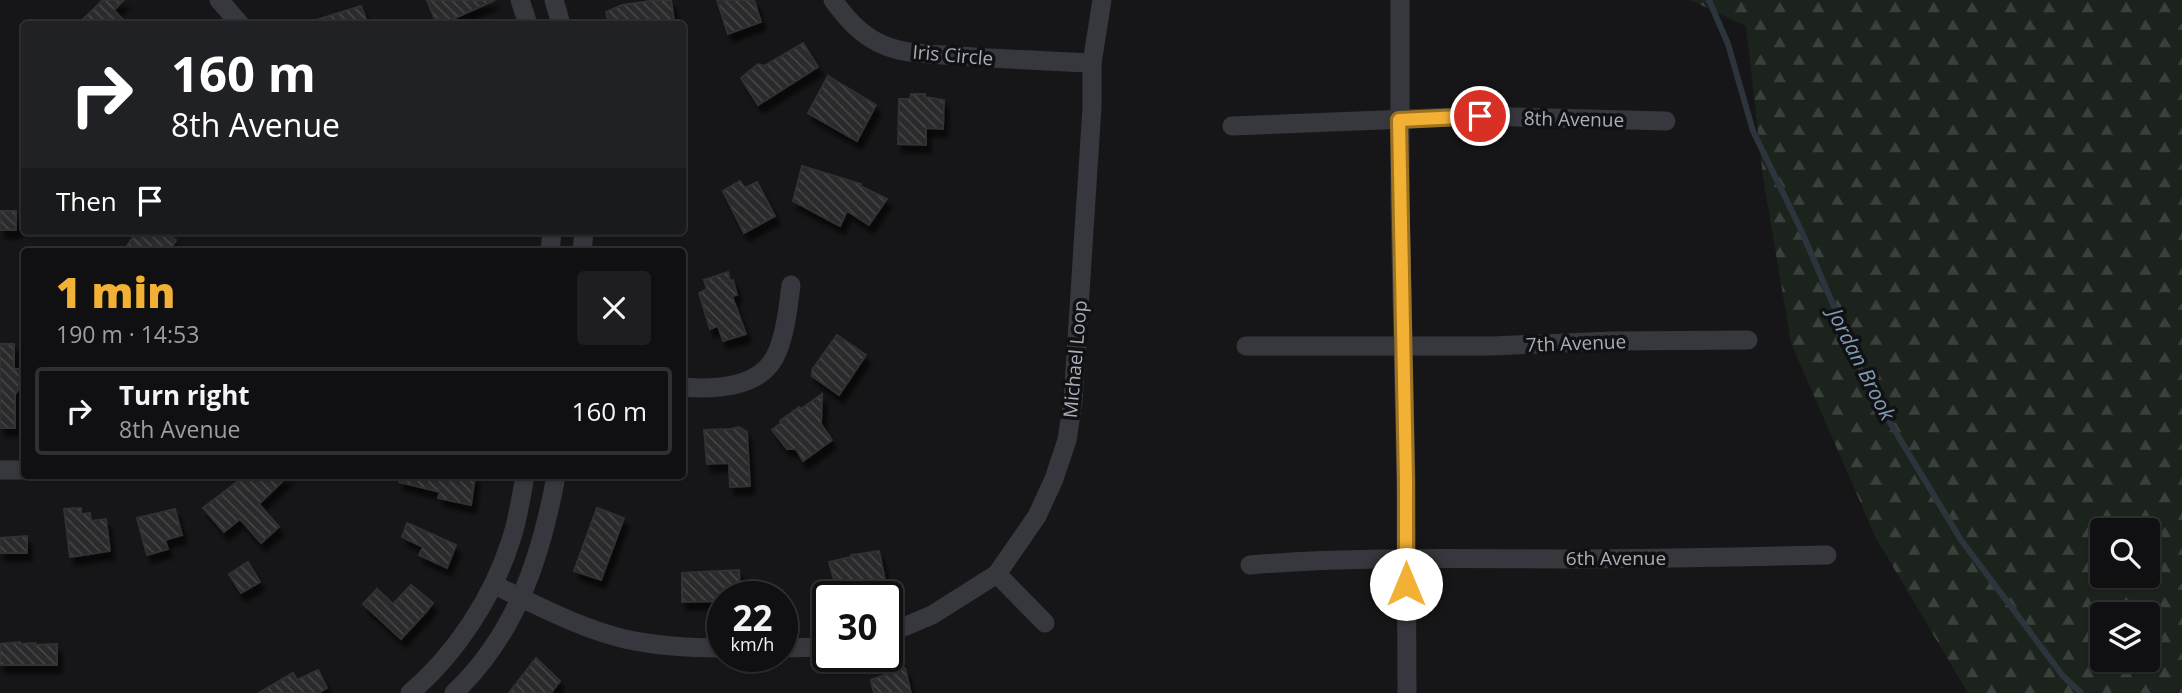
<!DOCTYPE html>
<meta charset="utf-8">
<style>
:root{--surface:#101012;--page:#1e1e20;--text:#f1f3f6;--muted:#9c9d9f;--line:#303032;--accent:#f2b134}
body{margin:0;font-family:"Open Sans",sans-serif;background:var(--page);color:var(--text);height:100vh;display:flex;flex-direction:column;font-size:26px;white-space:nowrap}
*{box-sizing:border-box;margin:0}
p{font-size:23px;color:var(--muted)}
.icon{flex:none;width:38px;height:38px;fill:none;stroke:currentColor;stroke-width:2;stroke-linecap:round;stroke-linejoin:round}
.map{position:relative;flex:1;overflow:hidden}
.drawer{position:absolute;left:21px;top:248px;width:665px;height:231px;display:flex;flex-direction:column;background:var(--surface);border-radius:7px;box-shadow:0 2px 5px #0004,0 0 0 2px var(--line)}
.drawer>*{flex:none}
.guide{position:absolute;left:21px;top:21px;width:665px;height:214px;border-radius:7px;box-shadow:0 2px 5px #0004,0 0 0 2px var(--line);background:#202124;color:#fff;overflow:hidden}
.controls{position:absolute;left:2090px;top:518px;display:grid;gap:14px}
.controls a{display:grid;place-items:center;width:70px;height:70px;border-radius:7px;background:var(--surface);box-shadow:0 2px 5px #0004,0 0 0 2px var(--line);font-size:35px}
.speed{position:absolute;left:707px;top:581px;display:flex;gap:14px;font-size:35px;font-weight:700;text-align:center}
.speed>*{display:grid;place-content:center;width:91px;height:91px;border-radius:50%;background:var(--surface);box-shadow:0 2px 5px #0004,0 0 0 2px var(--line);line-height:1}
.speed small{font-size:18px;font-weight:400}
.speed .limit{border:4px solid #111;border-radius:10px;background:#fff;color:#111}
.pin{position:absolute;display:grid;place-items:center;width:60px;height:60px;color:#fff;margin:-30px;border:4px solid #fff;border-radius:50%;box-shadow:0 2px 7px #0007}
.me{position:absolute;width:77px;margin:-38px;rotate:0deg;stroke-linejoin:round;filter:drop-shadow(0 0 5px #0008)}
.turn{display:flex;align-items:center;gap:24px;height:147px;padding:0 35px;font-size:32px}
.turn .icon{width:91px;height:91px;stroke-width:2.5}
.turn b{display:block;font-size:49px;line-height:60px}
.then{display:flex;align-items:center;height:66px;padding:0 35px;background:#0003;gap:14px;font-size:26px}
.round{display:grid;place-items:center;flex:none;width:74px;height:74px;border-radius:7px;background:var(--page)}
.summary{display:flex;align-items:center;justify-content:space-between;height:119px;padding:0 35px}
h1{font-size:42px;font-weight:800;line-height:52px;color:var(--accent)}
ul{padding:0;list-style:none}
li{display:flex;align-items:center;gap:21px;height:88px;margin:0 14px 10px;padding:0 21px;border:4px solid var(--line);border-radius:7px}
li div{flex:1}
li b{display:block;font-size:26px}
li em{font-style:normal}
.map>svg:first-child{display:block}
</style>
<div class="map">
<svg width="2182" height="693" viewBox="0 0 2182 693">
<defs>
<pattern id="forest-firs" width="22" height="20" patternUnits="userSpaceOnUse" patternTransform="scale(1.75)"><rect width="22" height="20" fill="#1c231d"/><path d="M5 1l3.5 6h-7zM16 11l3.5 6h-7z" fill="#3a403c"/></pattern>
<pattern id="building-back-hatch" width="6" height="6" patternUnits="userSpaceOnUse" patternTransform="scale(1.75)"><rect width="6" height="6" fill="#29292c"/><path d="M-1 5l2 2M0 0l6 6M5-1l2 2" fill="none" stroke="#454548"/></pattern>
<filter id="shadow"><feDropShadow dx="4.5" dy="8" stdDeviation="2" flood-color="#0009"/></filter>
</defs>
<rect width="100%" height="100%" fill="#161618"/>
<path fill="url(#forest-firs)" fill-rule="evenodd" d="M1690,0h492v693h-214l-92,-155 -85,-195 -28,-166 -17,-151zM2102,530h45v46h-45zM2102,614h45v46h-45z"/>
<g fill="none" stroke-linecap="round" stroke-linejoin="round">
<path stroke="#2c353c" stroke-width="6" d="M1709,0l19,44 25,87 48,99 68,158 92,152 102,136 18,17"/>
</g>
<g fill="url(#building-back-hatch)" stroke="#303034" stroke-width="2" filter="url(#shadow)">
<path d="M103,0h21l-10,10 13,14h-49z"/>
<path d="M427,0h68l-53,24 -3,-6 -4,2z"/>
<path d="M657,0h14l3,21 -26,3h-39l-3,-12 16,-7z"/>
<path d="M717,0h37l7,22 -33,12z"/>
<path d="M361,6l7,18h-55v-3z"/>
<path d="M803,43l15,24 -60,38 -17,-27 17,-14 6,2z"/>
<path d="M828,76l48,29 -19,36 -49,-28z"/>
<path d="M911,94h14v3l19,3 -1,29 -17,-1v17l-28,-1 1,-45h11z"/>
<path d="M802,166l59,18 -1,2 27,13 -18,26 -22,-14 -7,15 -47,-25z"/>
<path d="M740,181l5,7 12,-6 18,34 -31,17 -21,-42z"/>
<rect x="0" y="211" width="16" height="19"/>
<path d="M137,231h24l15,9 -7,12h-46z"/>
<path d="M728,272l2,9 3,-1 4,15 -5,1 14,38 -23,7 -5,-15 -8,3 -11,-36 8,-4 -3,-9z"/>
<path d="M837,335l29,20 -27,40 -27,-19v-6z"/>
<path d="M0,344h14v25h6l-1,19 -4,7v33h-15z"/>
<path d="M822,394l-1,30 11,16 -29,21 -7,-12h-9l-15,-19 9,-7 -1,-2 19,-14 2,2z"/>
<path d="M739,427l8,5 3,54 -20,1 -1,-24 -22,1 -3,-34 27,-1z"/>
<path d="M245,476h43l-29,28 20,23 -18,16 -21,-24 -16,13 -21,-24z"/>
<path d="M400,476h75l-4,29 -33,-7 2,-6 -41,-10z"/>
<path d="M81,508v6l9,-1 1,8 15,-2 4,32 -40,6 -6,-48z"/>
<path d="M597,508l27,10 -23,62 -27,-9z"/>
<path d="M175,509l7,26 -17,5 3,9 -21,6 -10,-37z"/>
<path d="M407,523l49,22 -9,23 -28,-13 4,-8 -21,-10z"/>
<path d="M27,536v17h-27v-15z"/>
<path d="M879,551l7,34 -31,6 -2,-11 -18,3 -6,-21 22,-5v-2z"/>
<path d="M248,562l12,20 -19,11 -12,-19z"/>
<path d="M739,570l1,27h-17v4l-41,1v-29z"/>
<path d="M411,585l22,18 -7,9 -25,27 -38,-35 14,-15 16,15z"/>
<path d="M20,642v2l15,-1 -1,2 23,-1v21h-57v-21z"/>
<path d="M536,658l24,23 -9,12h-42z"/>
<path d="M905,668l6,25h-37l-3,-13z"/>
<path d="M318,670l9,18 -8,5h-60l34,-20 4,7z"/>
</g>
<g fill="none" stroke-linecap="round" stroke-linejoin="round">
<g stroke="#37383d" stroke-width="19">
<path d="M219,0l21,24"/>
<path d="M520,0l8,24"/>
<path d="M554,0l7,24"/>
<path d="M833,0c13,18 26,33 46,43 24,12 53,11 79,13 44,3 89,5 134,7"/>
<path d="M1400,0v205l6,275 1,213"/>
<path d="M1232,126l248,-10 186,5"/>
<path d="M550,252l2,-21"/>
<path d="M582,252l2,-21"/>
<path d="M1246,346h246l120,-5 136,-1"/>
<path d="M682,387c34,3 82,2 96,-37 8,-20 10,-43 13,-65"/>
<path d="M0,470h24"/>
<path d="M1250,565c107,-9 214,-6 321,-6 85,0 171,-2 256,-4"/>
<path d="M997,574l48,49"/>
<path d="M494,585c43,20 85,43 131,54 31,7 66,9 98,9"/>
<path d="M887,634l45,-19 65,-41 40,-58 17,-37 13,-39 6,-39 19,-294v-44l10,-63"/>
<path d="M782,648l46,-1"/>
<path d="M410,693c46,-39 83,-96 101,-153 7,-20 10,-43 14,-64"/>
<path d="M454,693c62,-59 87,-135 102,-217"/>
</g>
</g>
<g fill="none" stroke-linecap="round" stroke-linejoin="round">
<defs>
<path id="route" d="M1406,584v-104l-7,-360 81,-4"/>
</defs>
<use href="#route" stroke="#9d7322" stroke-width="18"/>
<use href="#route" stroke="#f2b134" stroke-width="12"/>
</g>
<g text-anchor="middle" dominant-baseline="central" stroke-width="7" stroke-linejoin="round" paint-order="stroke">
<g font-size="19" fill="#a8adb8" stroke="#111113">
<text transform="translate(953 55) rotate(5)">Iris Circle</text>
<text transform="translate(1574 119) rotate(1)">8th Avenue</text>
<text transform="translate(1576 343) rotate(-2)">7th Avenue</text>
<text transform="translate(1075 359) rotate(-85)">Michael Loop</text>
<text x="1616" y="558">6th Avenue</text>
</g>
<g font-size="21" font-style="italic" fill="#7f9bb3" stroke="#111113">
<text transform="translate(1862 364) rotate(63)">Jordan Brook</text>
</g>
</g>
</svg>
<div class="controls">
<a><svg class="icon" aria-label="search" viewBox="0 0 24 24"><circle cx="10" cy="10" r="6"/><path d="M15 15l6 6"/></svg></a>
<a><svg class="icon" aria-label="layers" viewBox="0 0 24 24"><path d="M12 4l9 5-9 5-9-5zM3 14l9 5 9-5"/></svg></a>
</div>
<div class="speed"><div>22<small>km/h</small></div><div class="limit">30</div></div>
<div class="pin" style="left:1480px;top:116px;background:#d93025"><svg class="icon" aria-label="arrive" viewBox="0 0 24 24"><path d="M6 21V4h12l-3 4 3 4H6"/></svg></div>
<svg class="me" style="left:1406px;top:584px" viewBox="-20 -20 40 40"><circle r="19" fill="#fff"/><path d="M0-13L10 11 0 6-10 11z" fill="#f2b134"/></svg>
<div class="guide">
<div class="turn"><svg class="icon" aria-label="right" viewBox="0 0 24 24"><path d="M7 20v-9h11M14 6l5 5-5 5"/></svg><div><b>160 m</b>8th Avenue</div></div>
<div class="then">Then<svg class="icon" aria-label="arrive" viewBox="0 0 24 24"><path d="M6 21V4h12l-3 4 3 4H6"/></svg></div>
</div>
<section class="drawer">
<div class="summary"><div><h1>1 min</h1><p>190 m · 14:53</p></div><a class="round"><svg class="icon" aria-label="close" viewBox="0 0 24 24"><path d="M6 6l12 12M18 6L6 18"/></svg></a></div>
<ul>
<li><svg class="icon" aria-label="right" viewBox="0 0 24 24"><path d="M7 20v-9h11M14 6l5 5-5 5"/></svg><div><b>Turn right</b><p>8th Avenue</p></div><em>160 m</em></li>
</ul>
</section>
</div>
